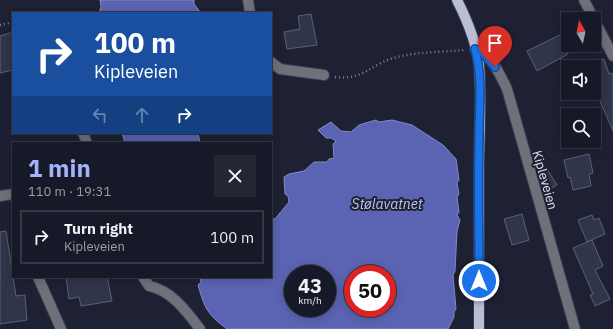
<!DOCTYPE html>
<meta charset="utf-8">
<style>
:root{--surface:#161927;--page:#232633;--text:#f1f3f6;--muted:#9ea0a7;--line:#353844;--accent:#a4b2fc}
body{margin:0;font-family:"IBM Plex Sans",sans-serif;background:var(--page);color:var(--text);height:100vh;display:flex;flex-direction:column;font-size:15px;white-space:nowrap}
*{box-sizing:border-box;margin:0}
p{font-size:13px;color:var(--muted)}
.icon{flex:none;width:22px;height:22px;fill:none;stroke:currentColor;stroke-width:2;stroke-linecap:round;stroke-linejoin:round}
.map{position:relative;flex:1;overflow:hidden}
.panel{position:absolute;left:12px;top:142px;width:260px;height:136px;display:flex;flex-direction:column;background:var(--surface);border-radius:0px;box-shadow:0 2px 10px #0003,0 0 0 1px var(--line)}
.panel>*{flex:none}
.top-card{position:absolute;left:12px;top:12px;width:260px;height:122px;border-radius:0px;box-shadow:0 2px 10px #0003,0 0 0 1px var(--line);background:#1a4fa0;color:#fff;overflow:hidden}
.needle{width:26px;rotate:351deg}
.fabs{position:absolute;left:561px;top:12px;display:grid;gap:8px}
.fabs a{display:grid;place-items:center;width:40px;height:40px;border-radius:0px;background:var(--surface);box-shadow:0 2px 10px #0003,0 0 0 1px var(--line);font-size:20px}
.speed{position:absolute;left:284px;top:265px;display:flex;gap:8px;font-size:20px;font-weight:700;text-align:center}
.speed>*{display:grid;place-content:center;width:52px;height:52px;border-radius:50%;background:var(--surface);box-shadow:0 2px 10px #0003,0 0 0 1px var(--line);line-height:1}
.speed small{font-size:10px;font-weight:400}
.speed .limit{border:6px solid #d22;background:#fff;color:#111}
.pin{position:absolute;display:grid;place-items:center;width:34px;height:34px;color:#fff;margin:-41px -17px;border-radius:50% 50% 50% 0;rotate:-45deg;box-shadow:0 0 4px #0007}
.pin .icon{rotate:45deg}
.me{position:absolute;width:44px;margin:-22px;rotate:0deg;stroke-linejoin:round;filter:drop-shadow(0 0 3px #0008)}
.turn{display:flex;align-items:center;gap:14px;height:84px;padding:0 16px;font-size:18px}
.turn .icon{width:52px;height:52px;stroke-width:2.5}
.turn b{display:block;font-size:28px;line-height:34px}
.lanes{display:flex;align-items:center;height:38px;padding:0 16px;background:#0003;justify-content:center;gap:20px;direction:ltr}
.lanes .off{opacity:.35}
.round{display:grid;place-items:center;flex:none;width:42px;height:42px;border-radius:0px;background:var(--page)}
.summary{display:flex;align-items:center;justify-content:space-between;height:68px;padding:0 16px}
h1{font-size:24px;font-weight:700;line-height:30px;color:var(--accent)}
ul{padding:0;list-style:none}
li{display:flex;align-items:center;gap:12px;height:54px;margin:0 8px 6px;padding:0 8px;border:2px solid var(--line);border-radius:0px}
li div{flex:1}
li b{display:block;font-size:15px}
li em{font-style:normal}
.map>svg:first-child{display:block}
</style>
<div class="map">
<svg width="613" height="329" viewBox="0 0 613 329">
<rect width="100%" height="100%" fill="#1e2134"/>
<g fill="#5a64b2" stroke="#828ac5" fill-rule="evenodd">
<path d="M100,0h94v4l7,9h-102l2,-6z"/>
<path d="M376,120l3,2 13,-2 20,5 31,20 13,14 3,21 -2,3 2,11 -2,3 2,15 -2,3 3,5 -3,11 -2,40 -2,4 3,34 -2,3v5l-6,12h-221c-20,-15 -22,-20 -29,-44l3,-3 -1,-5h71v-58h4l14,-17 -1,-6 -3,-2 -1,-17 5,-3 15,-3 10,-9h13l2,-3 5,-1 -1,-14 3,-3 -5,-3h-5l-8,-8 13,-8 10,9 10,1 8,-7zM293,274h34v34h-34zM353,274h34v34h-34z"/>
<path d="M122,133h76l2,10h-75z"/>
</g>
<g fill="#313549" stroke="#5b6076">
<path d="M311,14l6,31 -30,4 -3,-17 16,-3 -2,-13z"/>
<path d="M568,31v23l-31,17 -10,-20z"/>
<path d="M13,32v38l-13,3v-37z"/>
<path d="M604,59l5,15 4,-1v58l-19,-44v-25z"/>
<path d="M589,154l4,19 -4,1 2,12 -18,4 -3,-13 -2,1 -4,-18z"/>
<path d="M547,169l10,16 -12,7 -7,-17z"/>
<path d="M522,214l7,26 -17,5 -8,-26z"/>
<path d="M592,215l2,5 5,-2 6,16 -18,8 -9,-22z"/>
<path d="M6,231l10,65 9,-1 2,25 -27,4v-92z"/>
<path d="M592,240l11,26 -8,4 15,29 -15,7 -5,-11 3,-1 -20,-46z"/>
<path d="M66,277h41l5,24 -31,5 -2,-9 -10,2z"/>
</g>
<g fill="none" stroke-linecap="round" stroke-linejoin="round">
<defs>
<g id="minor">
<path d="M248,0l2,13"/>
<path d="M584,0l29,56"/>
<path d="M475,49c16,6 25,25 32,40l68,240"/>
<path d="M271,62l9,7 44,6"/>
<path d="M83,133l4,10"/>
<path d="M0,196l13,-2"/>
<path d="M38,277l23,52"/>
<path d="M143,277l6,9c22,4 38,26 51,43"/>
</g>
<path id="major" d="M457,0c10,20 20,43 22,66 3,33 0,66 0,99 0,55 0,109 0,164"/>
</defs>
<use href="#minor" stroke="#393c4e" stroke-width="12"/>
<use href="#major" stroke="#393c4e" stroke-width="12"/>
<g stroke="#7f8292" stroke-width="2.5" stroke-dasharray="1 3" stroke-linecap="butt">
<path d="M0,25l13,-3"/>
<path d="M335,77c28,4 37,-14 62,-20 21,-5 45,-5 67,-7"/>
</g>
<use href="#minor" stroke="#6e707a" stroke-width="10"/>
<use href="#major" stroke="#b9bed4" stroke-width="10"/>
</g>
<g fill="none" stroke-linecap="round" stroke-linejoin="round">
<defs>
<path id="route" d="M479,281c0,-48 -1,-96 0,-144 0,-30 4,-58 -4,-88l7,3 13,15"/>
</defs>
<use href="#route" stroke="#114b97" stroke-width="10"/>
<use href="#route" stroke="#1a73e8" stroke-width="7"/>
</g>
<g text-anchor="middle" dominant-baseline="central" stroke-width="4" stroke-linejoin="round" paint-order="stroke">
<g font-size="13" fill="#e1e4f1" stroke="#1e2134">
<text transform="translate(545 180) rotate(74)">Kipleveien</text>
</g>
<g font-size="14" font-style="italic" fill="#bcc5f0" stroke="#1e2134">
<text x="387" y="204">Stølavatnet</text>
</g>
</g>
</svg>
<div class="fabs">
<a><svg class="needle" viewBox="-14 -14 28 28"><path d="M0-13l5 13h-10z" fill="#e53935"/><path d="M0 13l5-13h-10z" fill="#9ea0a7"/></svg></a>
<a><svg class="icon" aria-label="sound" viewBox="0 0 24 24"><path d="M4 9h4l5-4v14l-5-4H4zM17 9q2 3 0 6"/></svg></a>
<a><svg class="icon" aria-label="search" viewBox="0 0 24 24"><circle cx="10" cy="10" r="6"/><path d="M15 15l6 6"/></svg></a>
</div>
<div class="speed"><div>43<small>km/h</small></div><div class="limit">50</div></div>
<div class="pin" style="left:495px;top:67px;background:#d93025"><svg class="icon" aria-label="arrive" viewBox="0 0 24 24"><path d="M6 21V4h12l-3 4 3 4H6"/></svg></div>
<svg class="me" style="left:479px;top:281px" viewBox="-20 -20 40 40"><circle r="17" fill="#1a73e8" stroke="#fff" stroke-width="3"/><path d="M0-11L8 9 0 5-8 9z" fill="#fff"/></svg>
<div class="top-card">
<div class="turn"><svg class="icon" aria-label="right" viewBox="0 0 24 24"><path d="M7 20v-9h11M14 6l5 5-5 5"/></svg><div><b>100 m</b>Kipleveien</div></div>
<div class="lanes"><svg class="icon off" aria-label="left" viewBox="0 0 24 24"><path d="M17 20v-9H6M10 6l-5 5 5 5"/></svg><svg class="icon off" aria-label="ahead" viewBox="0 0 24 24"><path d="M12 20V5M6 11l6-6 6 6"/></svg><svg class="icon" aria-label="right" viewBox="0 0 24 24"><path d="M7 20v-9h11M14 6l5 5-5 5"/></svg></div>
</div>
<section class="panel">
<div class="summary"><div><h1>1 min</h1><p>110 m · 19:31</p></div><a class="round"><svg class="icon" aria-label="close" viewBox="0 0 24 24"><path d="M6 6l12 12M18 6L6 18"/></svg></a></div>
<ul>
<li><svg class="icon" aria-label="right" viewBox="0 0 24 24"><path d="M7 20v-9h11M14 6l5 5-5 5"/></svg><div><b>Turn right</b><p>Kipleveien</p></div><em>100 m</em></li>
</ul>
</section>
</div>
